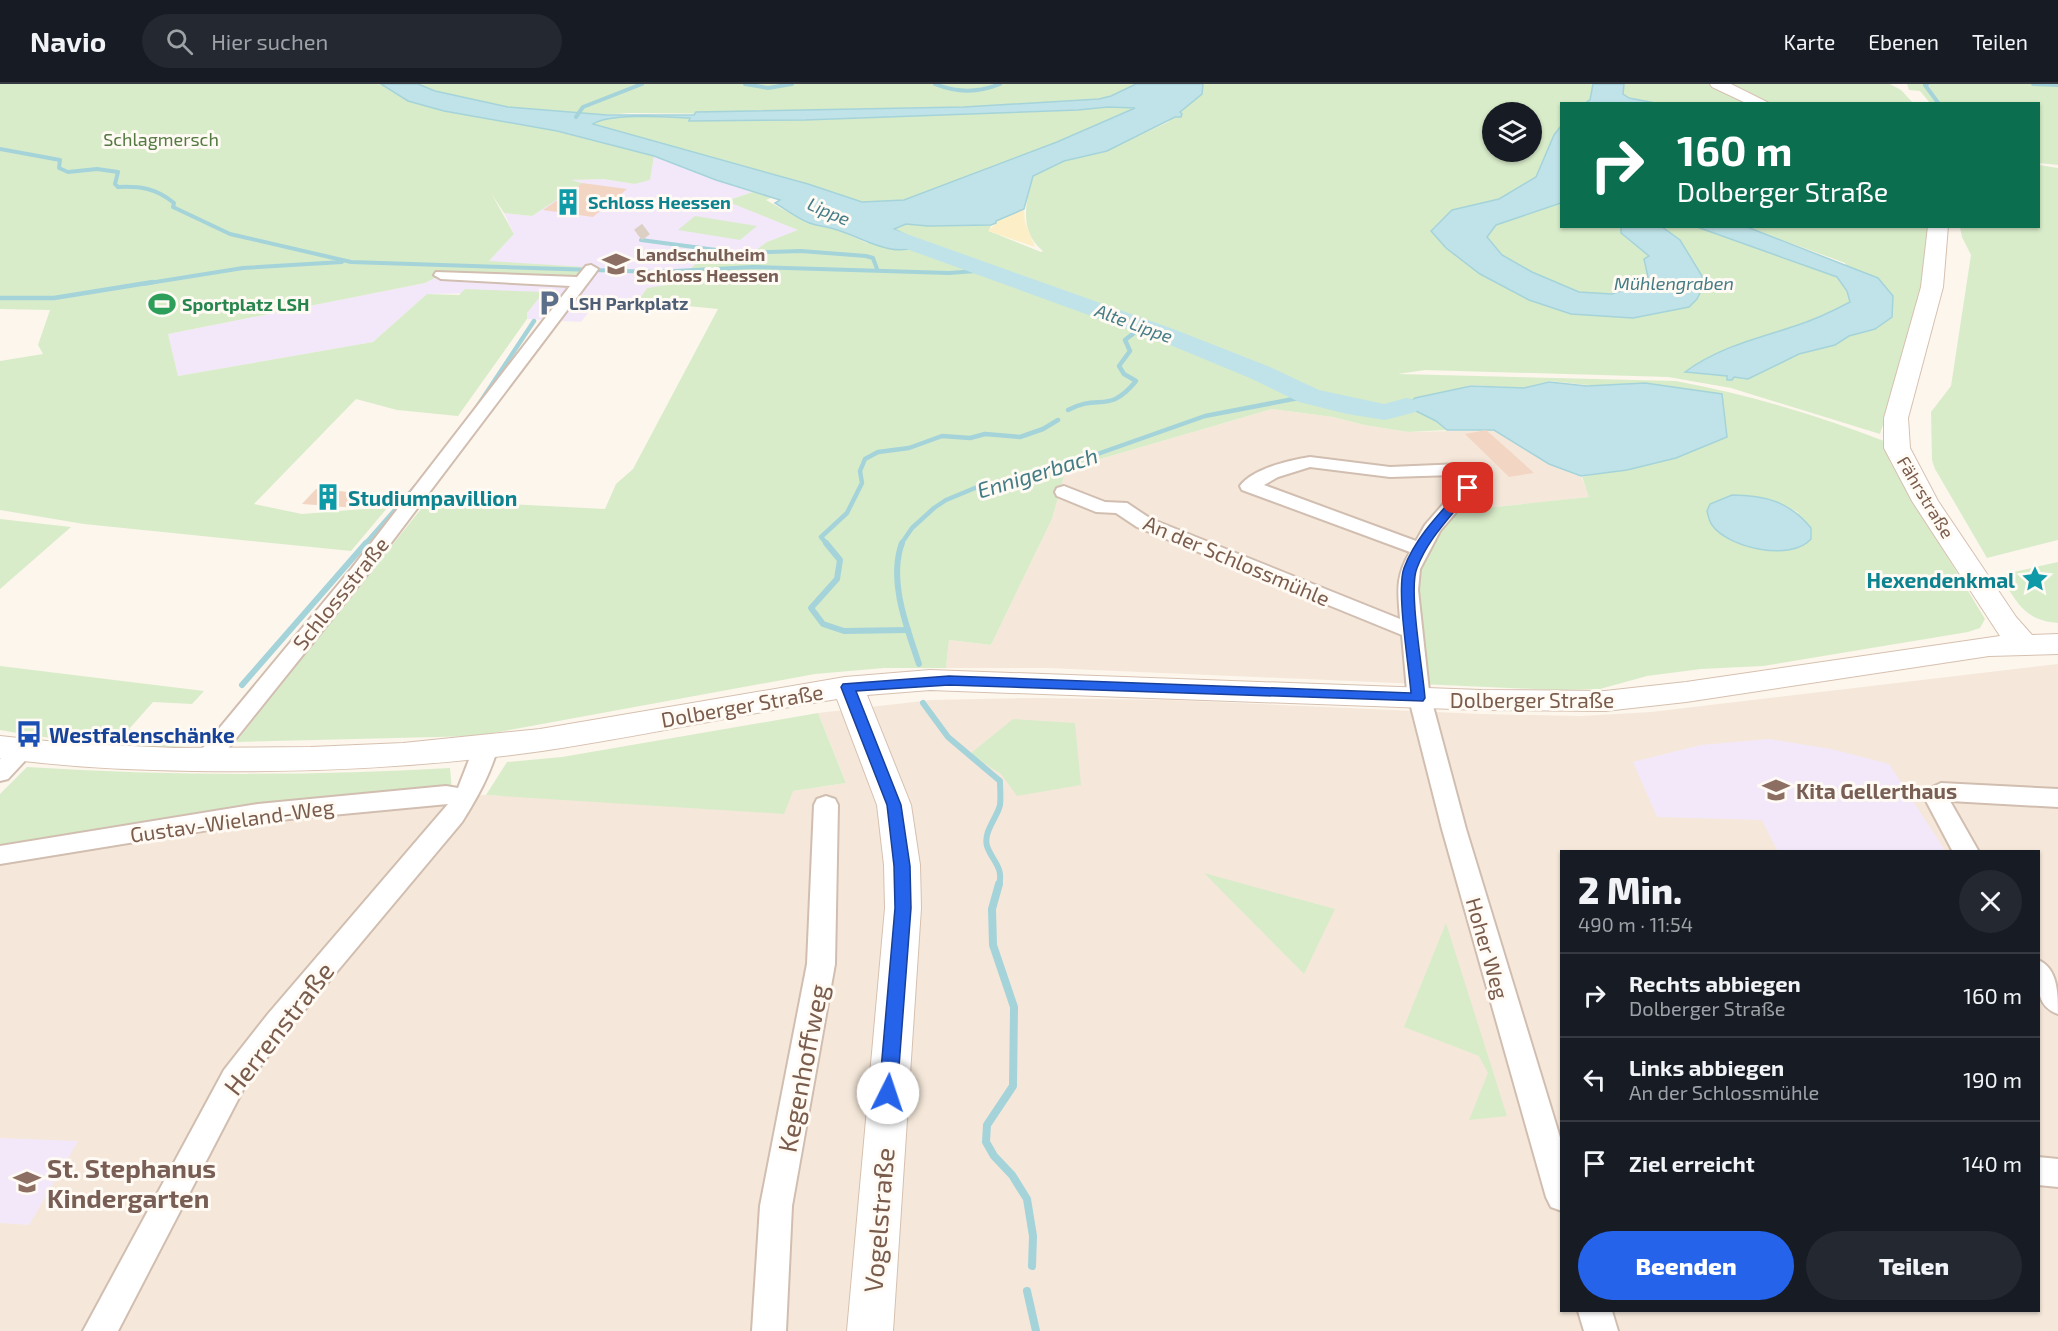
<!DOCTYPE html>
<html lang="de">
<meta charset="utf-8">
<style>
:root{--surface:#171b24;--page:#242831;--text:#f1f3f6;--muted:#9ea1a6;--line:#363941;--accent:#2563eb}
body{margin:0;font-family:"Exo 2",sans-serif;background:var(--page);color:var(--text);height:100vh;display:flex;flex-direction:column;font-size:22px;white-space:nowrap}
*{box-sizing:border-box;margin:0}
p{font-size:20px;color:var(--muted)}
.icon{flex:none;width:33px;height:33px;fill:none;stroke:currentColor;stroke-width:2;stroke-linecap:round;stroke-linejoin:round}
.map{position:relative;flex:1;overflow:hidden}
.drawer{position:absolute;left:1560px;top:766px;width:480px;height:462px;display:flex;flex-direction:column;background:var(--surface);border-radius:0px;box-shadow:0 2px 4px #0004}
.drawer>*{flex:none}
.guide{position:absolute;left:1560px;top:18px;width:480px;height:126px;border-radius:0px;box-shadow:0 2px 4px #0004;background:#0b6e4f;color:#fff;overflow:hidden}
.controls{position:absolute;left:1482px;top:18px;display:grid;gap:12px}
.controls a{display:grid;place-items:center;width:60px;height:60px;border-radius:50%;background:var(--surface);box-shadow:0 2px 4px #0004;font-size:30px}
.pin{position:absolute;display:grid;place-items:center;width:51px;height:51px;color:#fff;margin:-26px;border-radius:12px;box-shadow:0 3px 9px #0006}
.me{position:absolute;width:66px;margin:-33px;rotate:4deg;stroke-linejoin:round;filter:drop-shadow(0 0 4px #0008)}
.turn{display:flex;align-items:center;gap:21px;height:126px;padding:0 18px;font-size:27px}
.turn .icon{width:78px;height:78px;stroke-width:2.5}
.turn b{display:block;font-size:42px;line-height:51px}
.round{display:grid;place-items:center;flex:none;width:63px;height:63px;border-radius:32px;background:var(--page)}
.overview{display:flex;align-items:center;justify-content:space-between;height:102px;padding:0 18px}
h1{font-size:36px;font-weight:800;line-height:45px}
.primary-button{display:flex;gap:12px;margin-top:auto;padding:12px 18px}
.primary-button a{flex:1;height:69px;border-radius:36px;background:var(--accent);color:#fff;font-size:24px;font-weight:800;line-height:69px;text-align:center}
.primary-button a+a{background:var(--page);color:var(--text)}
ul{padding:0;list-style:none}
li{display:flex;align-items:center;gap:18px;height:84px;padding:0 18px;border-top:2px solid var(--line)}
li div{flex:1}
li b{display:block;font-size:22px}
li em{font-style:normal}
header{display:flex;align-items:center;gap:36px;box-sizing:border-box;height:84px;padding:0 30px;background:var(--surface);border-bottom:2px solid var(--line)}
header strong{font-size:28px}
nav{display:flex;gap:33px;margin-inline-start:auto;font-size:21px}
.search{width:420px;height:54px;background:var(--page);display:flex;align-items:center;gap:15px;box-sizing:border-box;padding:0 21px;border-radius:33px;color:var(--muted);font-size:22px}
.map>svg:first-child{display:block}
</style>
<header>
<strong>Navio</strong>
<div class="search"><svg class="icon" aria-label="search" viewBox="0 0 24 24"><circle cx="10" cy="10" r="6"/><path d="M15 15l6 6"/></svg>Hier suchen</div>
<nav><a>Karte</a><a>Ebenen</a><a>Teilen</a></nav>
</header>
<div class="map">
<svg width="2058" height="1247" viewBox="0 0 2058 1247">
<rect width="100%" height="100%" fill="#fdf6ec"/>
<g fill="#f5e8da" fill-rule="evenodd">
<path d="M1272,325l61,8 31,8 44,7 86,-2 55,34 32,13 9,20 -134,14 -36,173 -373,-16h-101l3,-28 42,5 61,-126 14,-50z"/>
<path d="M2058,580v667h-2058v-480l266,-46 220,-10 17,1 290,-5 53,-8 -28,-70 113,-13 103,-2 136,2 311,14 100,2 70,-4zM1562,768h476v459h-476z"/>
</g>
<g fill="#f3e8fa">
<path d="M654,72l99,36 -26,9 72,29 -32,12 -24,18 -37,-6 -32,30 -27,4 -9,13h-41l-16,21 -54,-3v-6l17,-21 -117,2 -54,48 -195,34 -10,-42 257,-51 22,-11 132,6 -90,-17 25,-27 -10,-21 28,3 49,-34 -13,-2 35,-1 32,5 15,-4z"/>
<path d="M1769,655l62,10 58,15 57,88h-168l-16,-32 -105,-3 -24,-55 68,-17z"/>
<path d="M0,1054l78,3 -49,84 -29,-2z"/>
</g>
<g fill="#d8ecc9" fill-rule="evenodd">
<path d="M0,0h1593l-3,16 -5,3 -23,1 -1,22 -7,9 -18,42 -37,22 -47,11 -21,20 202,88 56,-11 8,-8 5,-10v-13l-22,-36 -18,-13h35l140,50 10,14 4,12c-18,7 -35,15 -53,22 -39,15 -77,21 -112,46l41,5v4l6,-3 15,2 51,-25 36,-9 14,-9 26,-7 -30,-66 -98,-36h185c-7,72 -29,138 -52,207l-149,-46 -63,-11 -243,-7 -27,4 278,7c70,13 141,34 208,60l6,21 95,157 -5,9 -12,4 -205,34 -62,3 -54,7 -47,13 -44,1 -136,-6 -8,-93 19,-58 25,-22 133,-14 -7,-20 94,-19 51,-22 -5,-42 -78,-11 -24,3 -32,-1 -39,-4 -25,7 -53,-3 -65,21 30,15 11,9 -39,2 -44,-7 -31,-8 -61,-8 -206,60 -14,50 -61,126 -42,-5 -3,28h-62l-69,6 -338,62 -241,6 192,-242 177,9 11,-25 17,-15 85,-160 -80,-8 9,-13 27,-4 32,-30 37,5 24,-17 31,-12 -72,-29 27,-9 20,5 -7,3 43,24 26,5 32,14h55l-28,-14 12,-5 22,2 63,-1 -2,6 52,21 2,-1c-25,-20 -17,-49 -10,-75l31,-15 43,-10 61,-29 18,-17 16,-11 -163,11 -299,9 -109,-1 -64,4 -48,5 135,34 -4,24 -15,4 -32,-5 -32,1 11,3 -50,33 -28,-3 -13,-20 23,41 -25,27 97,6 -7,11 -132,-6 -22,11 -257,51 10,42 195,-34 54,-48 32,1 6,-6 79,3 -17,21v6l-69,97 -61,-6 -41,-11 -102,105 48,10 86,-7 -37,44 -267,-27 -84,-14v-149l43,-7 -5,-9 12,-35 -50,-1zM1492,28h40v40h-40zM1732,411c27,2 42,5 67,18l-89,-9z"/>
<path d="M1624,0h89l43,19c-35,0 -105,8 -134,-9z"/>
<path d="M1723,0h167l11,6 12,13h-143z"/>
<path d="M1907,0h151v81l-19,-2 -1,-59 -108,-1 -10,-12 -11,-1z"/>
<path d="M1108,23h28l-79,35 -153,58 -42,2 -54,-18 -216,-60c22,-13 73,-7 98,-6v3l115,-1 273,-10z"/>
<path d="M2039,81l19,3v372l-71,18 -52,-89 -3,-9 -1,-48 20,-26 20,-131 -9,-18 -2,-10 78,-1z"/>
<path d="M1561,119l1,23 59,1v6l28,23 -5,3 4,18 -3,5 -33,12 -33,-2 -47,-20 -30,-17 -15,-18 9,-12z"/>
<path d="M695,132l62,10 -17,14 -62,-10z"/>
<path d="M0,435l71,8 -71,62z"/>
<path d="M2058,478v61c-34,-2 -42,-22 -58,-48z"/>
<path d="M0,582l204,25 -12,13 -39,-2 -24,27 84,9c-29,22 -173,-1 -213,-8z"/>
<path d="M818,629l28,70 -53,8 -9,23 -298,-19 21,-33 55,-5z"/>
<path d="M1013,635l62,4 6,62 -64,11 -16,-22 -31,-20z"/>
<path d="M27,683c141,9 282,9 423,1l2,22 -452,61v-57z"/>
<path d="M1204,789l131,36 -31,65z"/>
<path d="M1446,839l61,193 -38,4 19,-47 -9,-17 -75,-29z"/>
</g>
<path fill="#fcefc7" d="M1024,125l1,13 10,25 -47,-16 8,-8 -1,-2z"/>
<g fill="#bfe3e8" stroke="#a5d3da" stroke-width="1.5" fill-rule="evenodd">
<path d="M381,0h37l17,7 73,16 99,8h87l2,-3 268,-5 135,-8 12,-3 25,-12h67l-1,10 -22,18 2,2 -1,3h-6l-68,34 -43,10 -31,15 -9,33 -28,12v2l-5,2 -63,1 -22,-2 -12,5 29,14c-28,19 -62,-7 -89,-14 -9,-3 -19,-3 -27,-7 -11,-5 -22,-13 -32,-19l5,-3 -64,-20 -62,-24 -97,-25 -113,-20 -36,-10zM1108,23l27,1 -78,34 -153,58 -42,2 -54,-18 -215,-60c17,-11 75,-7 97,-6l-1,3 116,-1 273,-10z"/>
<path d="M1593,0h31l-1,10 6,4 26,5h-70l5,-3z"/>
<path d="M1561,42v77l-65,22 -9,12 15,18 30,17 47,20 33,2 33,-11 3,-6 -4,-18 5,-3 -28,-23v-6h41l18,13 22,36v13l-5,10 -8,8 -56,11 -62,-4 -42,-14 -49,-26 -34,-26 -15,-17 21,-21 47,-11 37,-22 18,-42z"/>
<path d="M1697,143h50l131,51 15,18 -1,21 -17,12 -26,7 -14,9 -36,9 -51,25 -14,-2 -2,3h-5v-4l-42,-4c34,-25 71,-33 110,-46 19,-6 38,-15 55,-24l-3,-11 -10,-14z"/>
<path d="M1549,298l38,4 58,-3 77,11 5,43 -51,21 -49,12 -46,6 -32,-12 -55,-34h-47l-11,-9 -30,-15 9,-8 56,-12 53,2z"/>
<path d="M1732,411c33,0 58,7 79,33v11c-20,23 -83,9 -99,-14 -3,-4 -4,-10 -5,-14l3,-7z"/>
</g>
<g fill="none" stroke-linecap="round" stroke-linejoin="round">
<g stroke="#a5d3da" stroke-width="4">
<path d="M745,0l23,4 24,-4"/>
<path d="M935,0c22,9 43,9 65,0"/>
<path d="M1927,0l-2,1 14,19"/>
<path d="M2033,0l25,1"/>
<path d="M576,33l7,-10 59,-23"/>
<path d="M0,65l60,11 -1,8 9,4 29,-3 21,3 -3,12 3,3c22,-1 38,1 56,16l-1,4 57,27 121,28 304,10 98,-5 196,6 41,-3"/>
<path d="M641,156l98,13 62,-2 65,5 7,2 4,11"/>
<path d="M143,200l100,-16 99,-6"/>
</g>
<g stroke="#a5d3da" stroke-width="4.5">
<path d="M0,214h54l99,-16"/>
<path d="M477,323l57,-86"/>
<path d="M1068,326c32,-17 40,5 68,-29l-12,-7 -5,-8 11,-15 -5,-11 18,-14"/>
<path d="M365,460l51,-58"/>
<path d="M827,460l-6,-7 26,-24 15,-30 -2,-12 5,-12 13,-7 31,-4 33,-12 28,2 15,-4 35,3 23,-8 15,-9"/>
<path d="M901,460l11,-16 22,-20 12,-8 29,-12 114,-31 116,-41 104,-20"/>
</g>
<g stroke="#a5d3da" stroke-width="6">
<path d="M826,459l14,17 -3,19 -26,29 12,16 21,7 64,-1"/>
<path d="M902,459c-14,37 5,85 17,121"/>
<path d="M242,601l124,-142"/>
<path d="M923,619l25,34 52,44c0,7 1,17 0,24 -3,13 -17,27 -13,41 5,15 17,21 12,39"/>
</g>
<g stroke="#a5d3da" stroke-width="8">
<path d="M999,800l-7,25 1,36 21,62 -1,79 -26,39 -1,17 8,14 18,19 15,24 6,37 -1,30"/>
<path d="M1027,1207l9,40"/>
</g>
<path fill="#bfe3e8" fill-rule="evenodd" d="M873,138l303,108 94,37 49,23 65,14 22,-6 10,2 4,6 -4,6 -31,8 -38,-6 -48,-12 -47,-23 -94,-39 -293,-106 -3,-5 3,-5z"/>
</g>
<g fill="#f3d5c3">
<path d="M582,99l45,6 -34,28 -50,-7z"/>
<path d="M1486,346l26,23 22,20 -25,4 -44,-43z"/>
<path d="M316,405l43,4 -1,15 -56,-4z"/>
</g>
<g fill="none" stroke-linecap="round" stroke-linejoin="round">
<path stroke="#dcd0c4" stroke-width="13" stroke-dasharray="13 7" stroke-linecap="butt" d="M638,151l8,-6"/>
<defs>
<g id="street">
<path d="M591,181l7,4 -2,3 -230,304 -152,190 -8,2 -8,-2 -4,-6 4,-6 154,-186 218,-282 -129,-7 -7,-4 2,-3 141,5 9,-11z"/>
<path d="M1310,373l80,10 71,-3 6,1 10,23 -37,43 -20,38 -2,21 11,101 37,138 96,315v67l-11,-4 -5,-10 -104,-368 -35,-138 -5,-56 -265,-108 -21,-14 -20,-1 -39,-16 -2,-4 2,-4 7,-2 41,16 22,1 24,16 249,100c-2,-28 -5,-41 10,-67l-168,-62 -2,-4c12,-17 50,-26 70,-29zM1310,383l80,10 64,-2 4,12 -33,38 -9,16 -152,-56 14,-8z"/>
<path d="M486,655l8,2 4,6c-8,28 -21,51 -36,75l-174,208 -44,58 -126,243h-35l141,-261 44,-56 180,-210 -190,18 -258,42v-18l258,-42 188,-18 12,2 16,-41 4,-6z"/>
<path d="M22,659l8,2 4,6 -26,28 -8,2v-22l14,-14z"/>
<path d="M1941,699l117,6v18l-108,-6 29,51h-26l-28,-53 3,-10z"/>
<path d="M826,712l9,3 3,6 -3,159 -43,242 -6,125h-34l8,-125 47,-242 7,-159 3,-6z"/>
<path d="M2038,876c20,8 20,34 20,54 -24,-8 -20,-33 -20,-54z"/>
<path d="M2038,1073l20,2v28l-20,-2z"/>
<path d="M1578,1227h34l6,20h-34z"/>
</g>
<g id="secondary">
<path d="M1710,0h21l40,20h-23l-36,-17z"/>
<path d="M1928,142h20l-5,61 -35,131 2,30 28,53 78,116 16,18 26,-1v20l-69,2 -303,46 -81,9 -124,-1 -551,-20 -63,5 44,110 9,60 1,43 -28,423h-46l38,-423 -1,-43 -7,-60 -40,-106c-98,16 -196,37 -295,52 -115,16 -231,22 -348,20 -65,-1 -130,-4 -194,-13v-22l65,7 109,5 137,-1 92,-4 137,-14 305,-52 85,-7 551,20 124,1 81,-9 314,-46 -88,-135 -28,-53v-30l37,-131z"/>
</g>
</defs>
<use href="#street" stroke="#d1beb0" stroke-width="4"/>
<use href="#secondary" stroke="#d6c0b0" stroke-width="2"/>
<use href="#street" fill="#fff" fill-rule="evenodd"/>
<use href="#secondary" fill="#fff" fill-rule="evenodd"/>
</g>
<path fill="#2563eb" stroke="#184099" stroke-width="1.5" d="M1468,401l5,3c-19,26 -44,48 -56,80 -9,21 6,102 8,130l-2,3 -474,-16 -93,6 45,114 9,61 1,42 -14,185 -3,6 -6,2 -6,-2 -3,-6 16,-185 -1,-42 -7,-61 -46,-118 2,-3 106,-8 462,17c-2,-27 -15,-103 -7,-125 12,-32 38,-57 60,-82z"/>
<defs>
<symbol id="building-bare" viewBox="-9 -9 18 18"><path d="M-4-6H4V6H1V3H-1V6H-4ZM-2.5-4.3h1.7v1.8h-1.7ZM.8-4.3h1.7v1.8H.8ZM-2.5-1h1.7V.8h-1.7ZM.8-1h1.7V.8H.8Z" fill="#0f9aa8" stroke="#fffaf3" stroke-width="2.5" paint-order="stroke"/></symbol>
<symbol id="school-bare" viewBox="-9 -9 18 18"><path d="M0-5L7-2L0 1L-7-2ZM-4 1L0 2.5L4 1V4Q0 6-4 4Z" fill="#8d6e63" stroke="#fffaf3" stroke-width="2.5" paint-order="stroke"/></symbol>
<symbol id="parking-bare" viewBox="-9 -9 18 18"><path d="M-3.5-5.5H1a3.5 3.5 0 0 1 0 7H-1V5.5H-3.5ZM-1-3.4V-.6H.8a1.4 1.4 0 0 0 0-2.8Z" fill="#5c6f8a" stroke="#fffaf3" stroke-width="2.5" paint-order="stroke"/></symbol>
<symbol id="stadium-bare" viewBox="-9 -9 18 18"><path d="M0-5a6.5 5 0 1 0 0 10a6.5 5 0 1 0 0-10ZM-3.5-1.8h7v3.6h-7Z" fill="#2e9e5b" stroke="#fffaf3" stroke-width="2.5" paint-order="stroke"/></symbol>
<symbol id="sight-bare" viewBox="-9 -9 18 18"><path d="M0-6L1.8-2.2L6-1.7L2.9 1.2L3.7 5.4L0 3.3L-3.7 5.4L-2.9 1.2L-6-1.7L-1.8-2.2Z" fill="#0f9aa8" stroke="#fffaf3" stroke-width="2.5" paint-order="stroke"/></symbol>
<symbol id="bus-bare" viewBox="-9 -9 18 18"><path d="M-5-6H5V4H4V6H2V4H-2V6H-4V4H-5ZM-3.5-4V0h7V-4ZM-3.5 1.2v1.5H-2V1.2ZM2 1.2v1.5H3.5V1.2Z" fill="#1a4fb4" stroke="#fffaf3" stroke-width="2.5" paint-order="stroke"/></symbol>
</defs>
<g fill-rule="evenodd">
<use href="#building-bare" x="549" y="99" width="38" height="38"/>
<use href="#school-bare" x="597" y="161" width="38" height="38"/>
<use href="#parking-bare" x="530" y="200" width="38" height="38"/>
<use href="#stadium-bare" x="143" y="201" width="38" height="38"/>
<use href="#building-bare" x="309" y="394" width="38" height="38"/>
<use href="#sight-bare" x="2016" y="476" width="38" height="38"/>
<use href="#bus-bare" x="10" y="631" width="38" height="38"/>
<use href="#school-bare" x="1757" y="687" width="38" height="38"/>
<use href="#school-bare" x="8" y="1079" width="38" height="38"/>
</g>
<g text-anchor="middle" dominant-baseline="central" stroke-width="6" stroke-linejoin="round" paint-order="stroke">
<g font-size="18" fill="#537a41" stroke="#fffaf3">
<text x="161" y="55">Schlagmersch</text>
</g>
<g font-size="18" font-weight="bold" fill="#0d838f" stroke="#fffaf3" text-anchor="start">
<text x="588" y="118">Schloss Heessen</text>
</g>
<g font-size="18" font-style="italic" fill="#437c86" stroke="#fffaf3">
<text transform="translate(829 127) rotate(23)">Lippe</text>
<text x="1674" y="199">Mühlengraben</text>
<text transform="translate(1134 239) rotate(20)">Alte Lippe</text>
</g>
<g font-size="18" font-weight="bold" fill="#785e54" stroke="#fffaf3" text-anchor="start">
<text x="636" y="170">Landschulheim<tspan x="636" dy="21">Schloss Heessen</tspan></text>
</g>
<g font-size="18" font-weight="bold" fill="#4e5e75" stroke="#fffaf3" text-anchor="start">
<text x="569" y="219">LSH Parkplatz</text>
</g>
<g font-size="18" font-weight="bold" fill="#27864d" stroke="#fffaf3" text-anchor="start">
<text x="182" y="220">Sportplatz LSH</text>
</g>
<g font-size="18" fill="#7a5c4d" stroke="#fffaf3">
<text transform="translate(1926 413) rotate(59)">Fährstraße</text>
</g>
<g font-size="21" font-weight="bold" fill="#0d838f" stroke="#fffaf3" text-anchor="start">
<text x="348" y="413">Studiumpavillion</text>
<text x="2015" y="495" text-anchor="end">Hexendenkmal</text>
</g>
<g font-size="21" fill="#7a5c4d" stroke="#fffaf3">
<text transform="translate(1237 476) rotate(23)">An der Schlossmühle</text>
<text transform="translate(340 509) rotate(-51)">Schlossstraße</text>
<text x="1532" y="615">Dolberger Straße</text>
<text transform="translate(742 621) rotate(-10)">Dolberger Straße</text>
<text transform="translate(232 736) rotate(-8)">Gustav-Wieland-Weg</text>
<text transform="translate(1488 864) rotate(74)">Hoher Weg</text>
</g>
<g font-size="21" font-weight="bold" fill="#164399" stroke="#fffaf3" text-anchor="start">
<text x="49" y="650">Westfalenschänke</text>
</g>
<g font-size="21" font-weight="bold" fill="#785e54" stroke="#fffaf3" text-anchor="start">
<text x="1796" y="706">Kita Gellerthaus</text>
</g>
<g font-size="22" font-style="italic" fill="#437c86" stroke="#fffaf3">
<text transform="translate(1037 388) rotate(-17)">Ennigerbach</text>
</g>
<g font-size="26" fill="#7a5c4d" stroke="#fffaf3">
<text transform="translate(278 944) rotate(-52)">Herrenstraße</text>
<text transform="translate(802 984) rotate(-79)">Kegenhoffweg</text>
<text transform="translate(878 1136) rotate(-85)">Vogelstraße</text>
</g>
<g font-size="26" font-weight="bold" fill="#785e54" stroke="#fffaf3" text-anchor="start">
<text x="47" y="1083">St. Stephanus<tspan x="47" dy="30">Kindergarten</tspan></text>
</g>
</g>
</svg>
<div class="controls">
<a><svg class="icon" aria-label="layers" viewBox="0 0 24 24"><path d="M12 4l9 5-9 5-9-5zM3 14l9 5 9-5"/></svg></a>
</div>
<div class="pin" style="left:1468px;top:404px;background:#d93025"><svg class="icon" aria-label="arrive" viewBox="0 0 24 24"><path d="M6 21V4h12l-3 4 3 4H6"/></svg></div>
<svg class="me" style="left:888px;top:1009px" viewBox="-20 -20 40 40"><circle r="19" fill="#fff"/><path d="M0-13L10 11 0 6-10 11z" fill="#2563eb"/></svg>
<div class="guide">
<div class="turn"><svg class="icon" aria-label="right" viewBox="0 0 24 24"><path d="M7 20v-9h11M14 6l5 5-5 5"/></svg><div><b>160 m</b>Dolberger Straße</div></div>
</div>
<section class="drawer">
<div class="overview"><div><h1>2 Min.</h1><p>490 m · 11:54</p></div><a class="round"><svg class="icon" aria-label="close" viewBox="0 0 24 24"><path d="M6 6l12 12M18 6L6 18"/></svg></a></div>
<ul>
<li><svg class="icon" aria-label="right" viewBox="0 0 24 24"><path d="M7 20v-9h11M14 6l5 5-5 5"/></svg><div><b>Rechts abbiegen</b><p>Dolberger Straße</p></div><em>160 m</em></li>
<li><svg class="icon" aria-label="left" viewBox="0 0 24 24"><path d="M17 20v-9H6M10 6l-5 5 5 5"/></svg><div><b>Links abbiegen</b><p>An der Schlossmühle</p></div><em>190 m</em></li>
<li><svg class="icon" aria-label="arrive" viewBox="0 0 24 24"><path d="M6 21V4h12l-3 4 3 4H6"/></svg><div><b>Ziel erreicht</b></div><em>140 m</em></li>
</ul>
<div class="primary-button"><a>Beenden</a><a>Teilen</a></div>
</section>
</div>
